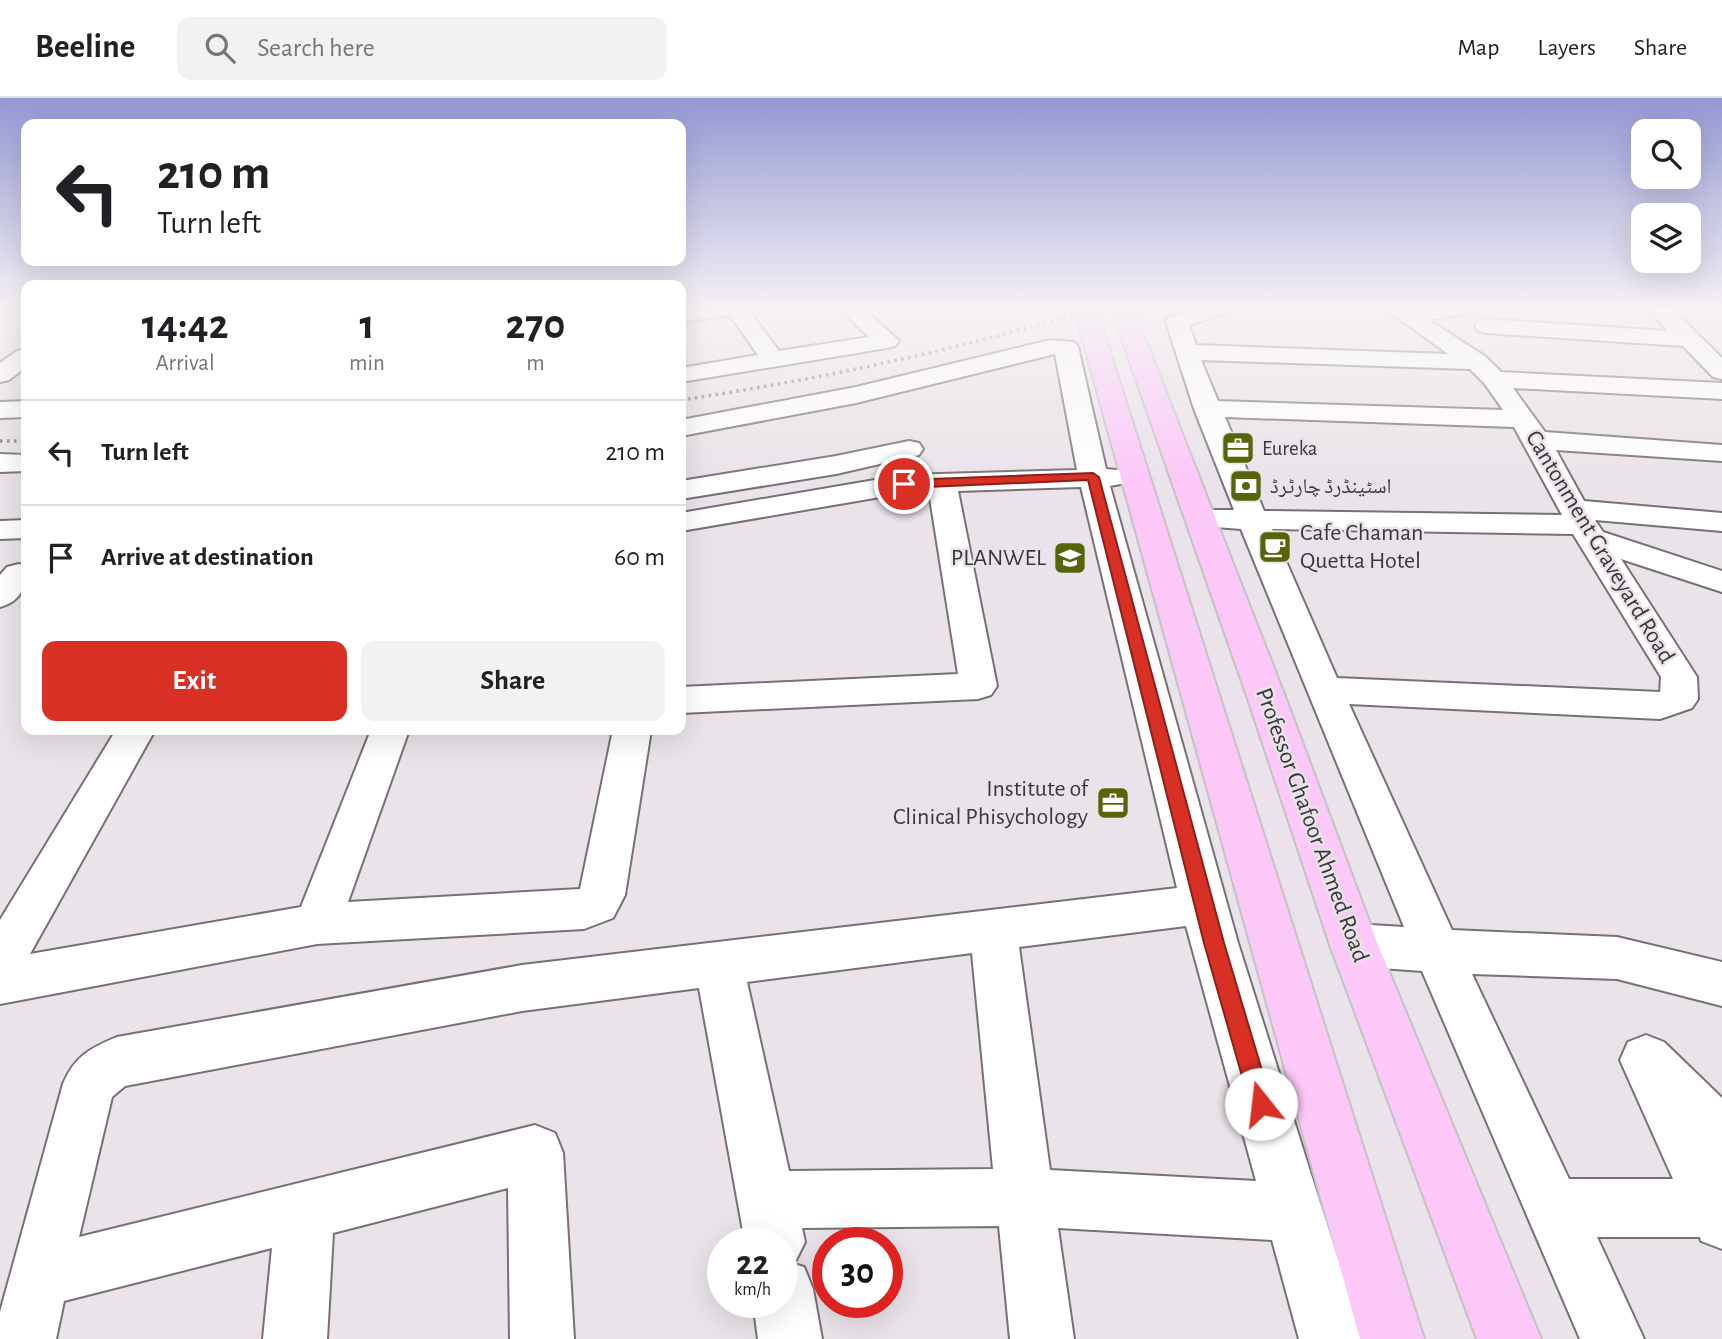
<!DOCTYPE html>
<meta charset="utf-8">
<style>
:root{--surface:#fff;--page:#f2f2f2;--text:#202124;--muted:#757577;--line:#e0e0e0;--accent:#d93025}
body{margin:0;font-family:"Alegreya Sans","Noto Naskh Arabic",sans-serif;background:var(--page);color:var(--text);height:100vh;display:flex;flex-direction:column;font-size:26px;white-space:nowrap}
*{box-sizing:border-box;margin:0}
p{font-size:23px;color:var(--muted)}
.icon{flex:none;width:38px;height:38px;fill:none;stroke:currentColor;stroke-width:2;stroke-linecap:round;stroke-linejoin:round}
.map{position:relative;flex:1;overflow:hidden}
.sheet{position:absolute;left:21px;top:182px;width:665px;height:455px;display:flex;flex-direction:column;background:var(--surface);border-radius:14px;box-shadow:0 7px 28px #0002}
.sheet>*{flex:none}
.hud{position:absolute;left:21px;top:21px;width:665px;height:147px;border-radius:14px;box-shadow:0 7px 28px #0002;background:#fff;color:var(--text);overflow:hidden}
.tools{position:absolute;left:1631px;top:21px;display:grid;gap:14px}
.tools a{display:grid;place-items:center;width:70px;height:70px;border-radius:14px;background:var(--surface);box-shadow:0 7px 28px #0002;font-size:35px}
.speed{position:absolute;left:707px;top:1129px;display:flex;gap:14px;font-size:35px;font-weight:700;text-align:center}
.speed>*{display:grid;place-content:center;width:91px;height:91px;border-radius:50%;background:var(--surface);box-shadow:0 7px 28px #0002;line-height:1}
.speed small{font-size:18px;font-weight:400}
.speed .limit{border:10px solid #d22;background:#fff;color:#111}
.pin{position:absolute;display:grid;place-items:center;width:60px;height:60px;color:#fff;margin:-30px;border:4px solid #fff;border-radius:50%;box-shadow:0 2px 7px #0007}
.me{position:absolute;width:77px;margin:-38px;rotate:344deg;stroke-linejoin:round;filter:drop-shadow(0 0 5px #0008)}
.turn{display:flex;align-items:center;gap:24px;height:147px;padding:0 21px;font-size:32px}
.turn .icon{width:91px;height:91px;stroke-width:2.5}
.turn b{display:block;font-size:49px;line-height:60px}
.eta{display:flex;justify-content:space-evenly;align-items:center;height:119px;text-align:center}
.eta b{font-size:42px;font-weight:700;line-height:49px}
.action{display:flex;gap:14px;margin-top:auto;padding:14px 21px}
.action a{flex:1;height:80px;border-radius:14px;background:var(--accent);color:#fff;font-size:28px;font-weight:700;line-height:80px;text-align:center}
.action a+a{background:var(--page);color:var(--text)}
ul{padding:0;list-style:none}
li{display:flex;align-items:center;gap:21px;height:105px;padding:0 21px;border-top:2px solid var(--line)}
li div{flex:1}
li b{display:block;font-size:26px}
li em{font-style:normal}
header{display:flex;align-items:center;gap:42px;box-sizing:border-box;height:98px;padding:0 35px;background:var(--surface);border-bottom:2px solid var(--line)}
header strong{font-size:33px}
nav{display:flex;gap:38px;margin-inline-start:auto;font-size:24px}
.search{width:490px;height:63px;background:var(--page);display:flex;align-items:center;gap:18px;box-sizing:border-box;padding:0 24px;border-radius:14px;color:var(--muted);font-size:26px}
.map>svg:first-child{display:block}
</style>
<header>
<strong>Beeline</strong>
<div class="search"><svg class="icon" aria-label="search" viewBox="0 0 24 24"><circle cx="10" cy="10" r="6"/><path d="M15 15l6 6"/></svg>Search here</div>
<nav><a>Map</a><a>Layers</a><a>Share</a></nav>
</header>
<div class="map">
<svg width="1722" height="1241" viewBox="0 0 1722 1241">
<rect width="100%" height="100%" fill="#eae3e9"/>
<g fill="none" stroke-linecap="round" stroke-linejoin="round">
<defs>
<g id="minor">
<path d="M681,210h66l32,43 90,-14 -30,-29h24l36,33 -4,5 -8,2 -206,34v-14l77,-13 -28,-40 -49,7z"/>
<path d="M1197,210h32l-3,5 -37,12 7,20 252,9 -64,-46h86l-3,5 -38,7 57,37 15,15 221,11v16l-209,-11 32,44 177,13v16l-166,-11 28,51 138,12v18l-127,-11 8,12 119,39v21l-101,-33 76,118 1,22 -6,9 -32,11 -311,-15 103,226 165,7 105,25v44l-105,-27 -145,-5 97,205h104l-53,-119 8,-18 18,-7 18,7 58,56v151l-21,-8 -1,-4h-103l47,102h-64l-158,-368 -68,-5 -17,-6 -7,-15 7,-15 17,-6 50,3 -163,-398 -51,-4 -4,-6 4,-6 11,-3h33l-40,-101 -28,-87 3,-5zM1201,262l269,9 15,15 18,26 -285,-9zM1225,319l289,10 48,88 -298,-4zM1272,431l301,5 88,143 -1,15 -323,-14z"/>
<path d="M1648,210h23l51,50v21l-9,-2 -30,-31 -197,-13 -8,-2 -3,-5 3,-5 8,-2 182,12z"/>
<path d="M1050,242l24,2 4,5 28,122 20,2 4,6 -4,6 -16,3 128,457 125,396h-64l-27,-99 -214,-12 16,111h-64l-11,-113 -197,2 3,14 -11,22 10,3 9,22 9,50h-64l-5,-37h29v-60h-37l-46,-254 -177,23 -397,75 -13,11 -33,140 456,-112 20,8 8,20 11,186h-64l-2,-151 -175,45 -6,106h-64l9,-91 -208,53 -8,38h-56v-27l63,-228c11,-27 27,-36 54,-47l405,-72 655,-77 -96,-401 -123,4 39,195 -6,9 -13,4 -297,14v-26l277,-13 -29,-182 -25,1 -223,38v-18l223,-38 173,-5 -22,-116 -199,49 -175,33v-16l175,-33zM1186,828l70,255 -206,-11 -31,-223zM972,855l21,216 -204,2 -42,-189z"/>
<path d="M26,251v18l-17,13 -9,2v-19l17,-12z"/>
<path d="M26,303v16l-26,1v-16z"/>
<path d="M909,343l10,2 4,6 -4,6 -83,19 -155,25v-18l155,-25z"/>
<path d="M0,356l26,1v16l-26,1z"/>
<path d="M26,422v18l-26,1v-18z"/>
<path d="M19,466l7,2c0,20 -4,35 -26,41v-32l7,-8z"/>
<path d="M116,632h39l-125,224 271,-47 70,-177h38l-61,172 232,-13 33,-159h38l-26,165 -12,23 -29,11 -267,15 -317,60v-84z"/>
</g>
<g id="major">
<path d="M1074,210h22l328,1031h-64z"/>
<path d="M1111,210h22l153,391 92,246 163,394h-64l-147,-394 -82,-246z"/>
</g>
</defs>
<use href="#minor" stroke="#777176" stroke-width="4"/>
<use href="#major" stroke="#c4c3c4" stroke-width="4"/>
<use href="#minor" fill="#fff" fill-rule="evenodd"/>
<use href="#major" fill="#fbc8f8" fill-rule="evenodd"/>
<g stroke="#7d797c" stroke-width="3.5" stroke-dasharray="2.5 4.5" stroke-linecap="butt">
<path d="M681,302c140,-21 278,-50 414,-92"/>
<path d="M0,343h26"/>
</g>
</g>
<linearGradient id="sky" x2="0" y2="1"><stop stop-color="#9498d3"/><stop offset="0.55" stop-color="#f6f2f5"/><stop offset="1" stop-color="#f6f2f5" stop-opacity="0"/></linearGradient>
<rect width="1722" height="383" fill="url(#sky)"/>
<path fill="#d93025" stroke="#8d1f18" stroke-width="2" d="M1093,375l6,4 125,466 48,161 -3,8 -8,3 -8,-3 -3,-8 -46,-161 -116,-463 -184,8 -6,-4 6,-4z"/>
<defs>
<symbol id="office-square" viewBox="-11 -11 22 22"><rect x="-9" y="-9" width="18" height="18" rx="4" fill="#576409" stroke="#eae3e9"/><path d="M-6-3h4V-5.5h4V-3h4V5H-6ZM-1-4.5V-3h2v-1.5ZM-6 0V1H6V0Z" fill="#fff"/></symbol>
<symbol id="bank-square" viewBox="-11 -11 22 22"><rect x="-9" y="-9" width="18" height="18" rx="4" fill="#576409" stroke="#eae3e9"/><path d="M-6-4H6V4H-6ZM0-2.3a2.3 2.3 0 1 0 0 4.6a2.3 2.3 0 1 0 0-4.6Z" fill="#fff"/></symbol>
<symbol id="cafe-square" viewBox="-11 -11 22 22"><rect x="-9" y="-9" width="18" height="18" rx="4" fill="#576409" stroke="#eae3e9"/><path d="M-5.5-4.5H6V0H3Q3 3.5 0 3.5H-2.5Q-5.5 3.5-5.5 0ZM3-3.2v2h1.7v-2ZM-6 4.5H4V6H-6Z" fill="#fff"/></symbol>
<symbol id="university-square" viewBox="-11 -11 22 22"><rect x="-9" y="-9" width="18" height="18" rx="4" fill="#576409" stroke="#eae3e9"/><path d="M0-5L7-2L0 1L-7-2ZM-4 1L0 2.5L4 1V4Q0 6-4 4Z" fill="#fff"/></symbol>
</defs>
<g fill-rule="evenodd">
<use href="#office-square" x="1219" y="331" width="38" height="38"/>
<use href="#bank-square" x="1227" y="369" width="38" height="38"/>
<use href="#cafe-square" x="1256" y="430" width="38" height="38"/>
<use href="#university-square" x="1051" y="441" width="38" height="38"/>
<use href="#office-square" x="1094" y="686" width="38" height="38"/>
</g>
<g text-anchor="middle" dominant-baseline="central" stroke-width="5" stroke-linejoin="round" paint-order="stroke">
<g font-size="21" fill="#3a383a" stroke="#eae3e9" text-anchor="start">
<text x="1262" y="350">Eureka</text>
<text x="1270" y="388">اسٹینڈرڈ چارٹرڈ</text>
</g>
<g font-size="24" fill="#3a383a" stroke="#eae3e9" text-anchor="end">
<text x="1300" y="435" text-anchor="start">Cafe Chaman<tspan x="1300" dy="28">Quetta Hotel</tspan></text>
<text x="1046" y="460">PLANWEL</text>
<text x="1088" y="691">Institute of<tspan x="1088" dy="28">Clinical Phisychology</tspan></text>
</g>
<g font-size="24" fill="#3a383a" stroke="#eae3e9">
<text transform="translate(1600 449) rotate(59)">Cantonment Graveyard Road</text>
<text transform="translate(1312 727) rotate(70)">Professor Ghafoor Ahmed Road</text>
</g>
</g>
</svg>
<div class="tools">
<a><svg class="icon" aria-label="search" viewBox="0 0 24 24"><circle cx="10" cy="10" r="6"/><path d="M15 15l6 6"/></svg></a>
<a><svg class="icon" aria-label="layers" viewBox="0 0 24 24"><path d="M12 4l9 5-9 5-9-5zM3 14l9 5 9-5"/></svg></a>
</div>
<div class="speed"><div>22<small>km/h</small></div><div class="limit">30</div></div>
<div class="pin" style="left:904px;top:386px;background:#d93025"><svg class="icon" aria-label="arrive" viewBox="0 0 24 24"><path d="M6 21V4h12l-3 4 3 4H6"/></svg></div>
<svg class="me" style="left:1261px;top:1006px" viewBox="-20 -20 40 40"><circle r="19" fill="#fff"/><path d="M0-13L10 11 0 6-10 11z" fill="#d93025"/></svg>
<div class="hud">
<div class="turn"><svg class="icon" aria-label="left" viewBox="0 0 24 24"><path d="M17 20v-9H6M10 6l-5 5 5 5"/></svg><div><b>210 m</b>Turn left</div></div>
</div>
<section class="sheet">
<div class="eta">
<div><b>14:42</b><p>Arrival</p></div>
<div><b>1</b><p>min</p></div>
<div><b>270</b><p>m</p></div>
</div>
<ul>
<li><svg class="icon" aria-label="left" viewBox="0 0 24 24"><path d="M17 20v-9H6M10 6l-5 5 5 5"/></svg><div><b>Turn left</b></div><em>210 m</em></li>
<li><svg class="icon" aria-label="arrive" viewBox="0 0 24 24"><path d="M6 21V4h12l-3 4 3 4H6"/></svg><div><b>Arrive at destination</b></div><em>60 m</em></li>
</ul>
<div class="action"><a>Exit</a><a>Share</a></div>
</section>
</div>
